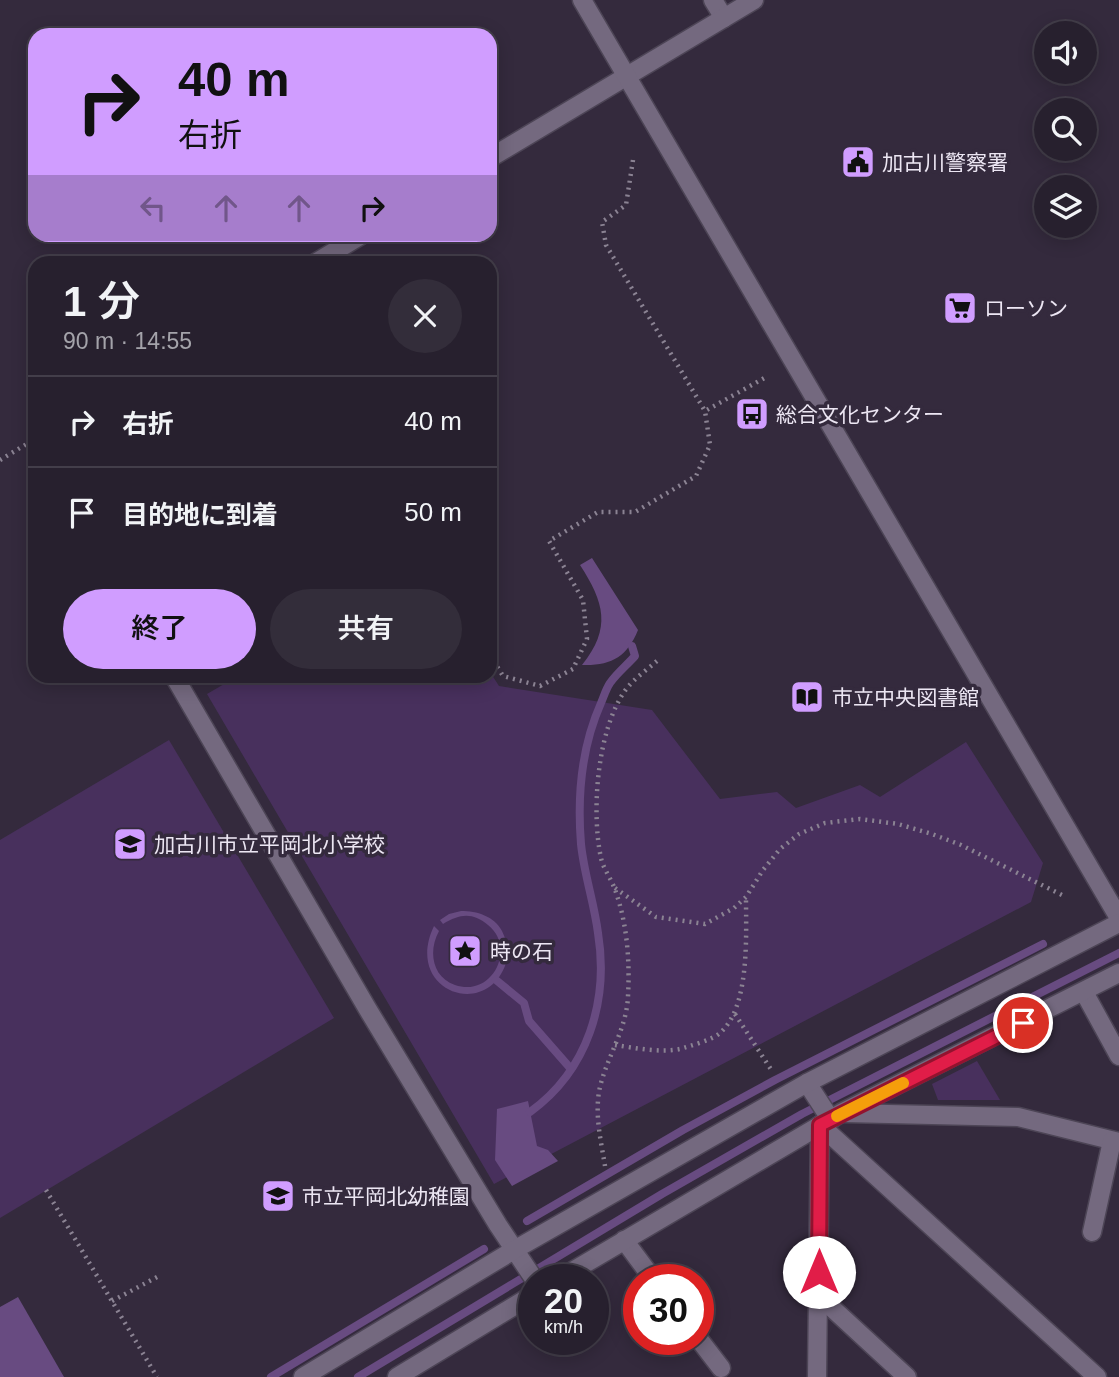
<!DOCTYPE html>
<html lang="ja">
<meta charset="utf-8">
<style>
:root{--surface:#27202e;--page:#332d3a;--text:#f1f3f6;--muted:#a4a3aa;--line:#433e4a;--accent:#d09dff}
body{margin:0;font-family:Arial,"Noto Sans JP",sans-serif;background:var(--page);color:var(--text);height:100vh;display:flex;flex-direction:column;font-size:26px;white-space:nowrap}
*{box-sizing:border-box;margin:0}
p{font-size:23px;color:var(--muted)}
.icon{flex:none;width:38px;height:38px;fill:none;stroke:currentColor;stroke-width:2;stroke-linecap:round;stroke-linejoin:round}
.map{position:relative;flex:1;overflow:hidden}
.sheet{position:absolute;left:28px;top:256px;width:469px;height:427px;display:flex;flex-direction:column;background:var(--surface);border-radius:21px;box-shadow:0 4px 18px #0003,0 0 0 2px var(--line)}
.sheet>*{flex:none}
.top-card{position:absolute;left:28px;top:28px;width:469px;height:214px;border-radius:21px;box-shadow:0 4px 18px #0003,0 0 0 2px var(--line);background:#d09dff;color:#111;overflow:hidden}
.fabs{position:absolute;left:1034px;top:21px;display:grid;gap:14px}
.fabs a{display:grid;place-items:center;width:63px;height:63px;border-radius:50%;background:var(--surface);box-shadow:0 4px 18px #0003,0 0 0 2px var(--line);font-size:35px}
.speed{position:absolute;left:518px;top:1264px;display:flex;gap:14px;font-size:35px;font-weight:700;text-align:center}
.speed>*{display:grid;place-content:center;width:91px;height:91px;border-radius:50%;background:var(--surface);box-shadow:0 4px 18px #0003,0 0 0 2px var(--line);line-height:1}
.speed small{font-size:18px;font-weight:400}
.speed .limit{border:10px solid #d22;background:#fff;color:#111}
.pin{position:absolute;display:grid;place-items:center;width:60px;height:60px;color:#fff;margin:-30px;border:4px solid #fff;border-radius:50%;box-shadow:0 2px 7px #0007}
.me{position:absolute;width:77px;margin:-38px;rotate:0deg;stroke-linejoin:round;filter:drop-shadow(0 0 5px #0008)}
.turn{display:flex;align-items:center;gap:24px;height:147px;padding:0 35px;font-size:32px}
.turn .icon{width:91px;height:91px;stroke-width:2.5}
.turn b{display:block;font-size:49px;line-height:60px}
.lanes{display:flex;align-items:center;height:66px;padding:0 35px;background:#0003;justify-content:center;gap:35px;direction:ltr}
.lanes .off{opacity:.35}
.round{display:grid;place-items:center;flex:none;width:74px;height:74px;border-radius:37px;background:var(--page)}
.summary{display:flex;align-items:center;justify-content:space-between;height:119px;padding:0 35px}
h1{font-size:42px;font-weight:600;line-height:52px}
.action{display:flex;gap:14px;margin-top:auto;padding:14px 35px}
.action a{flex:1;height:80px;border-radius:42px;background:var(--accent);color:#111;font-size:28px;font-weight:600;line-height:80px;text-align:center}
.action a+a{background:var(--page);color:var(--text)}
ul{padding:0;list-style:none}
li{display:flex;align-items:center;gap:21px;height:91px;padding:0 35px;border-top:2px solid var(--line)}
li div{flex:1}
li b{display:block;font-size:26px}
li em{font-style:normal}
.map>svg:first-child{display:block}
</style>
<div class="map">
<svg width="1119" height="1377" viewBox="0 0 1119 1377">
<rect width="100%" height="100%" fill="#342a3d"/>
<g fill="#48305d">
<path d="M490,672l9,14 153,24 68,89 57,-7 19,16 64,-23 20,12 86,-55 77,121 -12,39 -537,282 -287,-490 31,-18h252z"/>
<path d="M169,740l165,278 -334,200v-378z"/>
<path d="M977,1061l23,39h-62l-6,-16z"/>
</g>
<g fill="#684b81">
<path d="M592,558l46,72c-11,27 -27,36 -56,35 30,-37 22,-63 -2,-100z"/>
<path d="M461,911c16,0 33,5 41,20 5,10 7,21 4,32 -19,58 -103,28 -72,-37l5,5c-11,20 -7,46 16,54 37,13 62,-37 33,-60 -16,-13 -28,-11 -45,-1l-3,-4 9,-6z"/>
<path d="M528,1101l9,45 11,4 10,11 -46,25 -17,-26 2,-51z"/>
<path d="M18,1297l46,80h-64v-70z"/>
</g>
<g fill="none" stroke-linecap="round" stroke-linejoin="round">
<g stroke="#684b81" stroke-width="8">
<path d="M496,980l28,23 5,18 42,48"/>
<path d="M530,1112c58,-42 79,-111 68,-179 -4,-31 -14,-59 -17,-89 -4,-49 0,-96 20,-141 3,-7 5,-14 9,-20 7,-10 17,-18 25,-27l-3,-10"/>
<path d="M527,1221l156,-91 92,-50 268,-136"/>
<path d="M271,1377l213,-128"/>
<path d="M358,1377l304,-183 140,-80 317,-161"/>
</g>
<defs>
<g id="street">
<path d="M713,0l11,18"/>
<path d="M490,158l264,-158"/>
<path d="M317,262l46,-28"/>
<path d="M174,676l193,332 131,217 36,54"/>
<path d="M1084,992l35,64"/>
<path d="M807,1083l24,37"/>
<path d="M845,1113l173,4 101,25"/>
<path d="M820,1125l277,252"/>
<path d="M1092,1232l20,-91"/>
<path d="M624,1240l29,39"/>
<path d="M559,1279l282,-166 278,-140"/>
<path d="M819,1296l88,81"/>
<path d="M698,1338l23,30"/>
<path d="M397,1377l137,-83"/>
<path d="M817,1377l3,-252"/>
</g>
<g id="secondary">
<path d="M582,0l537,918"/>
<path d="M303,1377l211,-127 293,-167 312,-160"/>
</g>
</defs>
<use href="#street" stroke="#4d4556" stroke-width="21"/>
<use href="#secondary" stroke="#4d4556" stroke-width="21"/>
<g stroke="#8b8393" stroke-width="4.5" stroke-dasharray="2 5" stroke-linecap="butt">
<path d="M633,160l-7,45 -24,17 4,23 99,166 63,-35"/>
<path d="M0,460l35,-21"/>
<path d="M490,655l13,21 37,10 33,-17 14,-30 -4,-39 -34,-59 49,-29h37l61,-36 14,-31 -5,-34"/>
<path d="M615,888l41,29 49,7 29,-16 12,-11 17,-27 17,-21 19,-15 26,-11 35,-4 38,5 34,10 29,11 103,51"/>
<path d="M735,1014l37,57"/>
<path d="M615,1045c20,3 45,8 65,4 10,-3 32,-9 40,-16 30,-26 26,-98 26,-135"/>
<path d="M605,1166c-4,-25 -11,-53 -5,-79 7,-30 27,-59 28,-91 2,-36 -1,-75 -14,-109 -4,-10 -11,-19 -13,-29 -10,-46 -4,-131 26,-170 8,-10 21,-19 31,-28"/>
<path d="M46,1190l111,187"/>
<path d="M112,1301l47,-25"/>
</g>
<use href="#street" stroke="#74697f" stroke-width="18"/>
<use href="#secondary" stroke="#74697f" stroke-width="18"/>
</g>
<g fill="none" stroke-linecap="round" stroke-linejoin="round">
<defs>
<path id="route" d="M819,1272l1,-147 203,-102"/>
</defs>
<use href="#route" stroke="#92132f" stroke-width="18"/>
<use href="#route" stroke="#e11d48" stroke-width="12"/>
<path stroke="#f59e0b" stroke-width="12" d="M837,1116l66,-33"/>
</g>
<defs>
<symbol id="civic-square" viewBox="-11 -11 22 22"><rect x="-9" y="-9" width="18" height="18" rx="4" fill="#d09dff" stroke="#342a3d"/><path d="M-.6-6.5H3V-4.5H.6V-3L4-1V1h2V6H-6V1h2V-1L-.6-3ZM-1.2 2.5V6h2.4V2.5Z" fill="#111"/></symbol>
<symbol id="supermarket-square" viewBox="-11 -11 22 22"><rect x="-9" y="-9" width="18" height="18" rx="4" fill="#d09dff" stroke="#342a3d"/><path d="M-6-5.5h2.5l.6 2H6L4.5 2H-2.5L-4.4-4H-6ZM-1.5 3.2a1.3 1.3 0 1 0 .1 0ZM3 3.2a1.3 1.3 0 1 0 .1 0Z" fill="#111"/></symbol>
<symbol id="bus-square" viewBox="-11 -11 22 22"><rect x="-9" y="-9" width="18" height="18" rx="4" fill="#d09dff" stroke="#342a3d"/><path d="M-5-6H5V4H4V6H2V4H-2V6H-4V4H-5ZM-3.5-4V0h7V-4ZM-3.5 1.2v1.5H-2V1.2ZM2 1.2v1.5H3.5V1.2Z" fill="#111"/></symbol>
<symbol id="library-square" viewBox="-11 -11 22 22"><rect x="-9" y="-9" width="18" height="18" rx="4" fill="#d09dff" stroke="#342a3d"/><path d="M-6-4Q-3-5.5-.7-3.5V5Q-3 3-6 4ZM6-4Q3-5.5 .7-3.5V5Q3 3 6 4Z" fill="#111"/></symbol>
<symbol id="school-square" viewBox="-11 -11 22 22"><rect x="-9" y="-9" width="18" height="18" rx="4" fill="#d09dff" stroke="#342a3d"/><path d="M0-5L7-2L0 1L-7-2ZM-4 1L0 2.5L4 1V4Q0 6-4 4Z" fill="#111"/></symbol>
<symbol id="sight-square" viewBox="-11 -11 22 22"><rect x="-9" y="-9" width="18" height="18" rx="4" fill="#d09dff" stroke="#342a3d"/><path d="M0-6L1.8-2.2L6-1.7L2.9 1.2L3.7 5.4L0 3.3L-3.7 5.4L-2.9 1.2L-6-1.7L-1.8-2.2Z" fill="#111"/></symbol>
</defs>
<g fill-rule="evenodd">
<use href="#civic-square" x="839" y="143" width="38" height="38"/>
<use href="#supermarket-square" x="941" y="289" width="38" height="38"/>
<use href="#bus-square" x="733" y="395" width="38" height="38"/>
<use href="#library-square" x="788" y="678" width="38" height="38"/>
<use href="#school-square" x="111" y="825" width="38" height="38"/>
<use href="#sight-square" x="446" y="932" width="38" height="38"/>
<use href="#school-square" x="259" y="1177" width="38" height="38"/>
</g>
<g text-anchor="middle" dominant-baseline="central" stroke-width="7" stroke-linejoin="round" paint-order="stroke">
<g font-size="21" fill="#ece6f3" stroke="#342a3d" text-anchor="start">
<text x="882" y="162">加古川警察署</text>
<text x="984" y="308">ローソン</text>
<text x="776" y="414">総合文化センター</text>
<text x="832" y="697">市立中央図書館</text>
<text x="154" y="844">加古川市立平岡北小学校</text>
<text x="490" y="951">時の石</text>
<text x="302" y="1196">市立平岡北幼稚園</text>
</g>
</g>
</svg>
<div class="fabs">
<a><svg class="icon" aria-label="sound" viewBox="0 0 24 24"><path d="M4 9h4l5-4v14l-5-4H4zM17 9q2 3 0 6"/></svg></a>
<a><svg class="icon" aria-label="search" viewBox="0 0 24 24"><circle cx="10" cy="10" r="6"/><path d="M15 15l6 6"/></svg></a>
<a><svg class="icon" aria-label="layers" viewBox="0 0 24 24"><path d="M12 4l9 5-9 5-9-5zM3 14l9 5 9-5"/></svg></a>
</div>
<div class="speed"><div>20<small>km/h</small></div><div class="limit">30</div></div>
<div class="pin" style="left:1023px;top:1023px;background:#d93025"><svg class="icon" aria-label="arrive" viewBox="0 0 24 24"><path d="M6 21V4h12l-3 4 3 4H6"/></svg></div>
<svg class="me" style="left:819px;top:1272px" viewBox="-20 -20 40 40"><circle r="19" fill="#fff"/><path d="M0-13L10 11 0 6-10 11z" fill="#e11d48"/></svg>
<div class="top-card">
<div class="turn"><svg class="icon" aria-label="right" viewBox="0 0 24 24"><path d="M7 20v-9h11M14 6l5 5-5 5"/></svg><div><b>40 m</b>右折</div></div>
<div class="lanes"><svg class="icon off" aria-label="left" viewBox="0 0 24 24"><path d="M17 20v-9H6M10 6l-5 5 5 5"/></svg><svg class="icon off" aria-label="ahead" viewBox="0 0 24 24"><path d="M12 20V5M6 11l6-6 6 6"/></svg><svg class="icon off" aria-label="ahead" viewBox="0 0 24 24"><path d="M12 20V5M6 11l6-6 6 6"/></svg><svg class="icon" aria-label="right" viewBox="0 0 24 24"><path d="M7 20v-9h11M14 6l5 5-5 5"/></svg></div>
</div>
<section class="sheet">
<div class="summary"><div><h1>1 分</h1><p>90 m · 14:55</p></div><a class="round"><svg class="icon" aria-label="close" viewBox="0 0 24 24"><path d="M6 6l12 12M18 6L6 18"/></svg></a></div>
<ul>
<li><svg class="icon" aria-label="right" viewBox="0 0 24 24"><path d="M7 20v-9h11M14 6l5 5-5 5"/></svg><div><b>右折</b></div><em>40 m</em></li>
<li><svg class="icon" aria-label="arrive" viewBox="0 0 24 24"><path d="M6 21V4h12l-3 4 3 4H6"/></svg><div><b>目的地に到着</b></div><em>50 m</em></li>
</ul>
<div class="action"><a>終了</a><a>共有</a></div>
</section>
</div>
